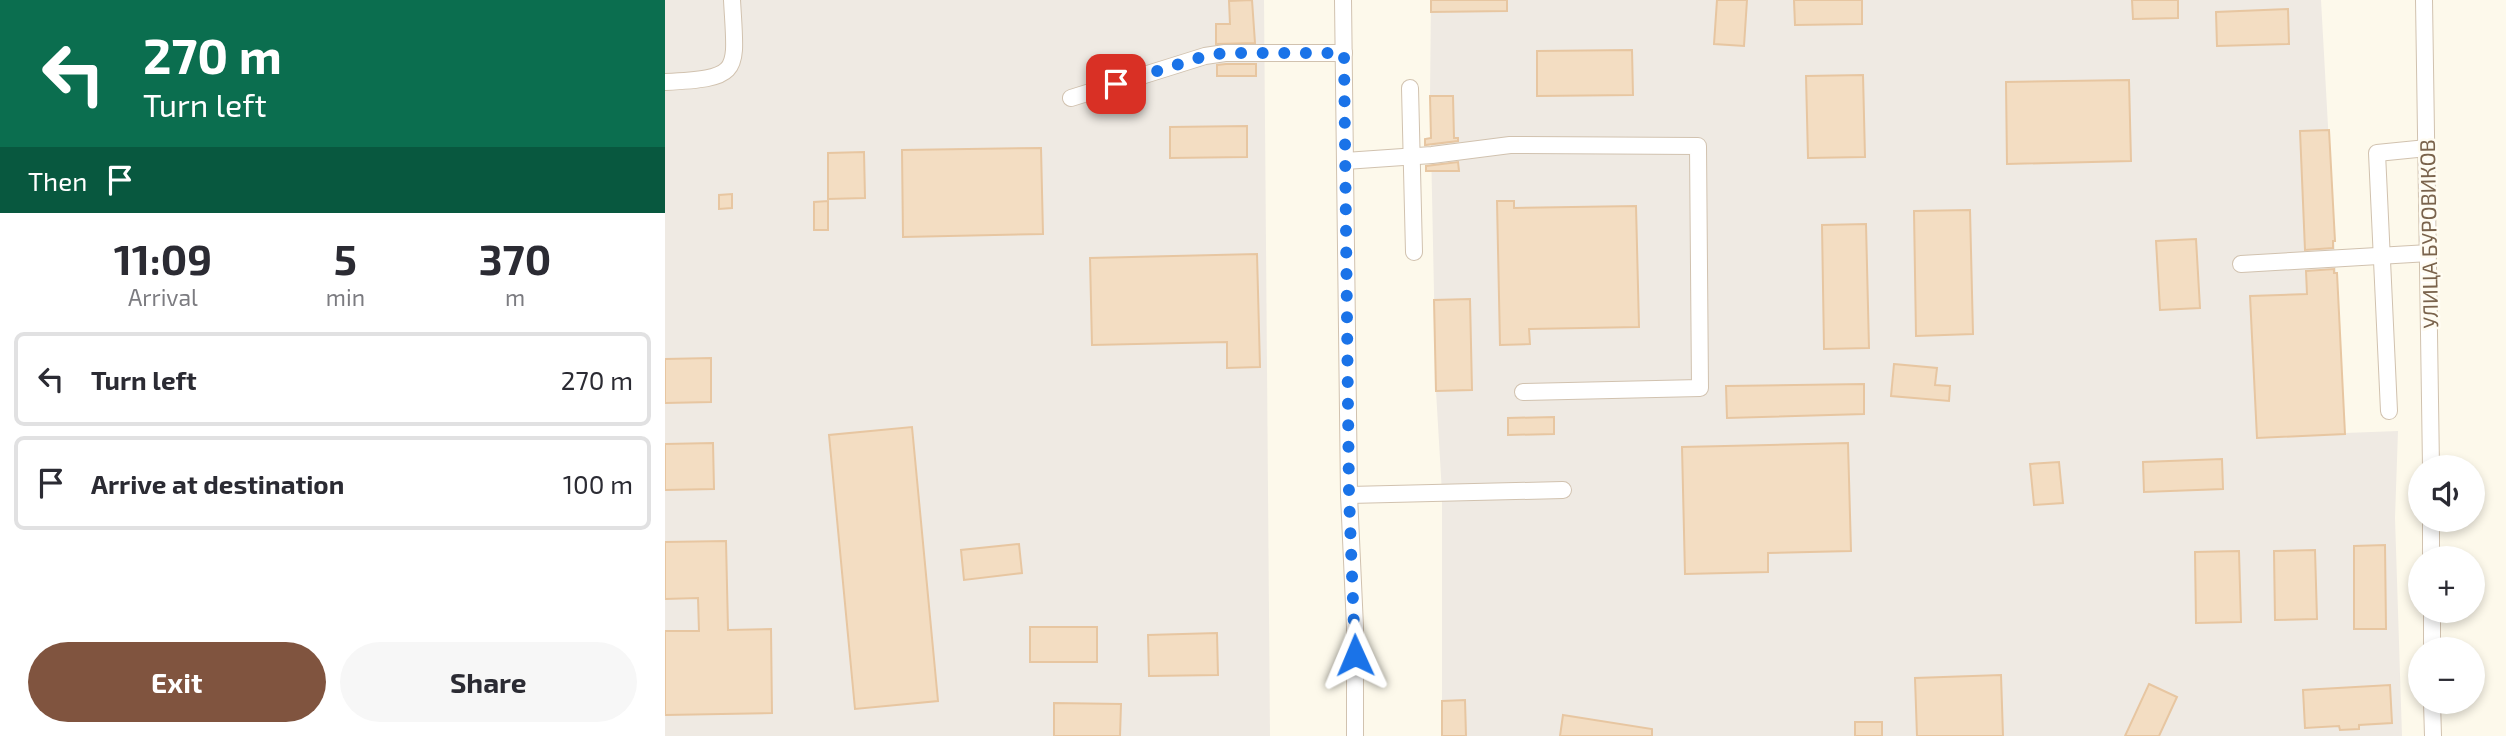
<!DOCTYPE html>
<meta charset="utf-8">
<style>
:root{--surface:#fff;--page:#f7f7f7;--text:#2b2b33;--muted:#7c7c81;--line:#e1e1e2;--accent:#80543f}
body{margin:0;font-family:"Exo 2",sans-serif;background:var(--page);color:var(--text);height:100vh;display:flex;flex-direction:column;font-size:26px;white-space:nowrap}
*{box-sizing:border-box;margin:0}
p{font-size:23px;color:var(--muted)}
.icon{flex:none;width:38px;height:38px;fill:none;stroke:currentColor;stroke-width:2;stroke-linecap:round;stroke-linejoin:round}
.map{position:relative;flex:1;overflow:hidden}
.drawer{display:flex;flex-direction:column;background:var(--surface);width:665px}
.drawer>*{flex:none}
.top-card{background:#0b6e4f;color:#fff;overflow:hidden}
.controls{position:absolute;left:1743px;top:455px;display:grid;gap:14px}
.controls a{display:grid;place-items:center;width:77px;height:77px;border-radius:50%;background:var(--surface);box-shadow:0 4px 10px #0003;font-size:35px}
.pin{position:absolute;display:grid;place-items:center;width:60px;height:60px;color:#fff;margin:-30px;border-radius:14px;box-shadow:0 4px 10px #0006}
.me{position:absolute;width:77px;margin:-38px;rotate:359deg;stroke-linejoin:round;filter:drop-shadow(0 0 5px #0008)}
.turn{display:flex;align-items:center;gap:24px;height:147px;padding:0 28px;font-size:32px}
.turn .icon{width:91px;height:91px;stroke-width:2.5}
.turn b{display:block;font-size:49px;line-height:60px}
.then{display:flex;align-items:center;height:66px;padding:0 28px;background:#0003;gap:14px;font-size:26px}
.eta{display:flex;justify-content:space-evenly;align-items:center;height:119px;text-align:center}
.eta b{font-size:42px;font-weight:700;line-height:49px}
.button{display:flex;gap:14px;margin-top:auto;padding:14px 28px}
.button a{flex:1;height:80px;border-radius:42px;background:var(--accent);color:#fff;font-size:28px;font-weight:700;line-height:80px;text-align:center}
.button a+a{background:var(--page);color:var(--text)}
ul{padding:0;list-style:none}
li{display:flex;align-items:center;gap:21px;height:94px;margin:0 14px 10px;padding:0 14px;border:4px solid var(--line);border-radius:10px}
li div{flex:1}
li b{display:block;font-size:26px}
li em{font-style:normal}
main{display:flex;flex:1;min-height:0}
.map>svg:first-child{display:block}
</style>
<main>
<section class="drawer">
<div class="top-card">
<div class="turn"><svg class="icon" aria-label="left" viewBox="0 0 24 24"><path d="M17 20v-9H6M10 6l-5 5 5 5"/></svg><div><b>270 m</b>Turn left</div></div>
<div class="then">Then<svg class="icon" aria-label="arrive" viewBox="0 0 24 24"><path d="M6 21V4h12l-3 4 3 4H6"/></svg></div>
</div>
<div class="eta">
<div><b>11:09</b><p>Arrival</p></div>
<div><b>5</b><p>min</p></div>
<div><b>370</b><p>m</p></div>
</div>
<ul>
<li><svg class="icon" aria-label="left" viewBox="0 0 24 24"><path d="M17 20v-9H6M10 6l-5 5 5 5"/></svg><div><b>Turn left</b></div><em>270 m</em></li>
<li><svg class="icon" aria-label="arrive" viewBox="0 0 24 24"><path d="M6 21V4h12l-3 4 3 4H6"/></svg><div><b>Arrive at destination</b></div><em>100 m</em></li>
</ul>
<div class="button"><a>Exit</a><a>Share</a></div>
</section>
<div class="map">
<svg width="1841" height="736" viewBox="0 0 1841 736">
<rect width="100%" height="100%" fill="#fdf9eb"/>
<g fill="#efeae3">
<path d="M0,0h599l6,736h-605z"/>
<path d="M766,0h890l24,433 53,-2 -3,87 7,218h-960v-243l-6,-102 -6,-295z"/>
</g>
<g fill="#f3ddc2" stroke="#e7c6a1" stroke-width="2">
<path d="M587,0l3,43 -39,1v-20h14l-1,-23z"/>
<path d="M766,0h76v11l-76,1z"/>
<path d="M1052,0h30l-3,46 -30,-2z"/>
<path d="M1129,0h68v24l-67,1z"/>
<path d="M1467,0h46v18l-45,1z"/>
<path d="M1623,9l1,35 -72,2 -1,-34z"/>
<path d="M967,50l1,45 -96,1v-45z"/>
<path d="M561,64h30v12h-39v-11z"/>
<path d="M1198,75l2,82 -57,1 -2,-82z"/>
<path d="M1464,80l2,81 -124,3 -1,-82z"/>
<path d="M765,96h23l1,42h4v3l-33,4v-6l6,-1z"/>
<path d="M582,126v31l-77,1v-31z"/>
<path d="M1664,130l6,111h-2v7l-28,2 -5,-119z"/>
<path d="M376,148l2,86 -140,3 -1,-87z"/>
<path d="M199,152l1,46 -37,1v-46z"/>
<path d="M793,162l1,9h-33v-5z"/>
<path d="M67,194v14l-13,1v-14z"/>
<path d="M163,201v29h-14v-28z"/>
<path d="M832,201h17v7l122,-2 3,121 -110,2 1,15 -30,1z"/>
<path d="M1305,210l3,124 -57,2 -2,-125z"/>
<path d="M1201,224l3,124 -45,1 -2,-124z"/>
<path d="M1531,239l4,69 -40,2 -4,-69z"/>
<path d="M592,254l3,113 -33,1v-26l-135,3 -2,-87z"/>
<path d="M1669,269v4h3l8,161 -88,4 -7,-142 57,-2 -1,-23z"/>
<path d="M805,299l2,91 -36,1 -2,-91z"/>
<path d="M46,358v44l-46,1v-44z"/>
<path d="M1229,364l43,4 -2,17 15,1 -1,15 -58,-5z"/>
<path d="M1199,384v30l-137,4 -1,-32z"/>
<path d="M889,417v17l-46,1v-17z"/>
<path d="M247,427l26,274 -83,8 -26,-274z"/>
<path d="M48,443l1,46 -49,1v-46z"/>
<path d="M1183,443l3,108 -83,2v19l-83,2 -3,-127z"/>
<path d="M1557,459l1,30 -79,3 -1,-30z"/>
<path d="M1394,462l4,41 -29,2 -4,-41z"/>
<path d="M61,541l2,89 43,-1 1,84 -107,2v-84h34l-1,-33 -33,1v-57z"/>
<path d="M354,544l3,29 -58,7 -3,-30z"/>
<path d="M1720,545l1,84h-32v-83z"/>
<path d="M1650,550l2,69 -42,1 -1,-69z"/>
<path d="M1574,551l2,71 -45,1 -1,-71z"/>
<rect x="365" y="627" width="67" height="35"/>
<path d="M552,633l1,42 -69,1 -1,-41z"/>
<path d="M1336,675l2,61h-86l-2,-58z"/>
<path d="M1484,684l28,13 -18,39h-34z"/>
<path d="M1725,685l2,38 -33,2v4l-19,1 -1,-4 -34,2 -2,-38z"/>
<path d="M800,700l1,36h-24v-35z"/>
<path d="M389,703l67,1 -1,32h-66z"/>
<path d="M898,715l89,14v7h-92z"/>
<rect x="1190" y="722" width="27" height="14"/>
</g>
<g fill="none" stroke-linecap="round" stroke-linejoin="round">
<defs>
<g id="minor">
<path d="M678,0l6,495 6,132v109"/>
<path d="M1759,0l7,467"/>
<path d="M0,82c78,-4 71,-9 67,-82"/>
<path d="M745,88l4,164"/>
<path d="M406,98l134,-42 20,-3h119"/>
<path d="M680,161l87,-6 78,-10 188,1 2,242 -177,4"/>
<path d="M1576,264l188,-11"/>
<path d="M1724,411l-12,-258 50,-5"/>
<path d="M684,495l214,-5"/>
<path d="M1766,520v38"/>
<path d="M1767,611v38"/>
<path d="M1767,702l1,34"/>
</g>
</defs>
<use href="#minor" stroke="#d1c2af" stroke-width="18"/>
<use href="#minor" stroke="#fff" stroke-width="16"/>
</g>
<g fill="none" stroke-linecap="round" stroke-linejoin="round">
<path stroke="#1a73e8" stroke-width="12" stroke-dasharray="0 21.6" d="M451,84l89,-28 20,-3h119l5,442 6,160"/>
</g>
<g text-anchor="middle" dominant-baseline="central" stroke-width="5" stroke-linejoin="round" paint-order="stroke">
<g font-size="21" fill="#7a634c" stroke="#fffcf2">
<text transform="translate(1763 234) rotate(-91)">УЛИЦА БУРОВИКОВ</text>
</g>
</g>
</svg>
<div class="controls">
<a><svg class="icon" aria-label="sound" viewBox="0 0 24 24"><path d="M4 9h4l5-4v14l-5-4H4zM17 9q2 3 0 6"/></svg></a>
<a>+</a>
<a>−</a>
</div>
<div class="pin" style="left:451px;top:84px;background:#d93025"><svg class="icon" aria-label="arrive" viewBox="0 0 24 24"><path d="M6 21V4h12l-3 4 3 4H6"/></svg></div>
<svg class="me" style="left:690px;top:655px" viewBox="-20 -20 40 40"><path d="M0-17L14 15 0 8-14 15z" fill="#1a73e8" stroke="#fff" stroke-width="4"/></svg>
</div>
</main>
